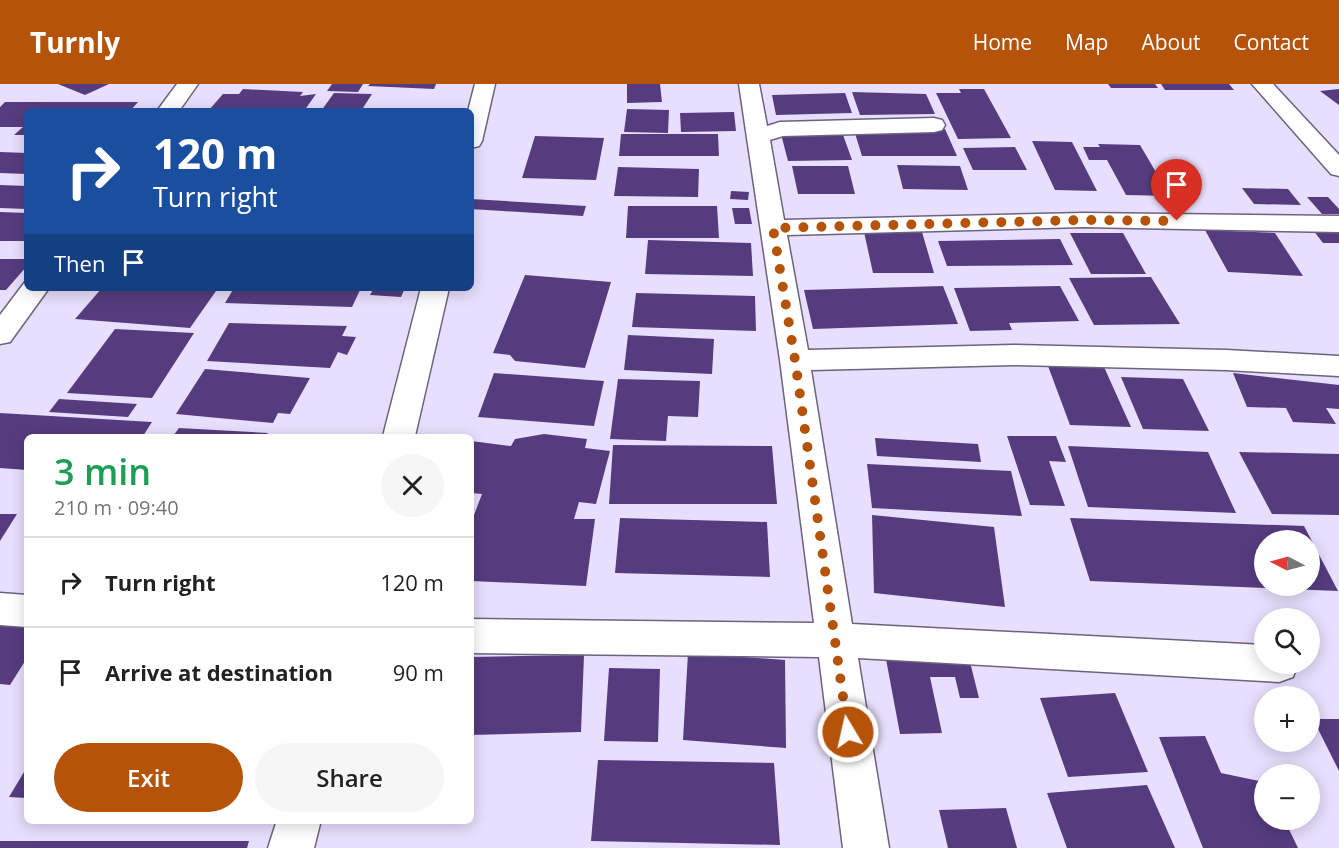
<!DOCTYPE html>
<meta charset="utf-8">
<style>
:root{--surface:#fff;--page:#f6f6f6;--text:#222;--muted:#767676;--line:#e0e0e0;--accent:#b45309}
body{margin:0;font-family:"Open Sans",sans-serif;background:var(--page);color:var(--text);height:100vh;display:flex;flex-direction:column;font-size:22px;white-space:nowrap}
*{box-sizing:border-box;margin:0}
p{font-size:20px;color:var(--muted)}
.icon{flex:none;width:33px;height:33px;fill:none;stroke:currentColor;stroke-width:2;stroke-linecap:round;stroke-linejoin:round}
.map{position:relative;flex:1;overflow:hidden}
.panel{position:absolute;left:24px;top:350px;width:450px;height:390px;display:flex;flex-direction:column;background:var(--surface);border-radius:9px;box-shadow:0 3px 15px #0003}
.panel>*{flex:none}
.hud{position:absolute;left:24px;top:24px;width:450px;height:183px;border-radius:9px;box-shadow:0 3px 15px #0003;background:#1a4fa0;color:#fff;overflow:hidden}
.needle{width:39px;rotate:276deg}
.fabs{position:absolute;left:1254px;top:446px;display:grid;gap:12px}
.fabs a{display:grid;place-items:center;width:66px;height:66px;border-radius:50%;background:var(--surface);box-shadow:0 3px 15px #0003;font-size:30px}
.pin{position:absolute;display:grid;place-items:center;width:51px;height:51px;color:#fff;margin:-62px -26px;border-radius:50% 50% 50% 0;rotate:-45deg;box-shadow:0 0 6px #0007}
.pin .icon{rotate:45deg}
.me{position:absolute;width:66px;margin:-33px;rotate:351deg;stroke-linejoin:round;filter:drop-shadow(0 0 4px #0008)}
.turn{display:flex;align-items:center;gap:21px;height:126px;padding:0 30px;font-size:27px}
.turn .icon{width:78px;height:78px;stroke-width:2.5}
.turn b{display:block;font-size:42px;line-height:51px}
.then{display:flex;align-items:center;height:57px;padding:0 30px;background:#0003;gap:12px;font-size:22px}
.round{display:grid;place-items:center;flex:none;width:63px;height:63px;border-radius:32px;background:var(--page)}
.overview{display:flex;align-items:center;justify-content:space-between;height:102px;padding:0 30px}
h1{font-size:36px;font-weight:600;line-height:45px;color:#1e9e55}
.cta{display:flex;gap:12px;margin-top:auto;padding:12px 30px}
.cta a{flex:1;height:69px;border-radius:36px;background:var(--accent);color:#fff;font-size:24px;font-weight:600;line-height:69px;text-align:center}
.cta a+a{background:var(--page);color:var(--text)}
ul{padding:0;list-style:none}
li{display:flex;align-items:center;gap:18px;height:90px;padding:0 30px;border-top:2px solid var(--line)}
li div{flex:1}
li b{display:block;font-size:22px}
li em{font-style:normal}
header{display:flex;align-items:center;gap:36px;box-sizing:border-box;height:84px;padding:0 30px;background:var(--accent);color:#fff}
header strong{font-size:28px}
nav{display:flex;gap:33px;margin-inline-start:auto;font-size:21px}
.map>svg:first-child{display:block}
</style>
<header>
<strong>Turnly</strong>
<nav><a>Home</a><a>Map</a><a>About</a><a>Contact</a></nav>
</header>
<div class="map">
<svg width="1339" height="764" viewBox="0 0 1339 764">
<rect width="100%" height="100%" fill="#e8defd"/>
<g fill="#563c7f" fill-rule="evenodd">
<path d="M58,0h51l-24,11z"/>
<path d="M332,0h31l-5,8 -31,-1z"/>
<path d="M370,0h66l-2,5 -66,-3z"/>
<path d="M627,0h33l2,18 -35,1z"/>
<path d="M1108,0h47l3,4h-47z"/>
<path d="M1161,0h68l5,6h-69z"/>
<path d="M243,5l60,3 -3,4 16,-2 -12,17 -95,-1 14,-16h16z"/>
<path d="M959,5h25l27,49 -53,1 -22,-46h25z"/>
<path d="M1339,5v16l-19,-14z"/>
<path d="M852,8l74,2 9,20 -75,1z"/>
<path d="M334,9l38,1 -11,17h-40z"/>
<path d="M845,9l7,20 -76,2 -4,-20z"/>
<path d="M5,18h133l-8,9h-103v24h-13l9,-8h-23v-20z"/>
<path d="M627,25l42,1 -1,23 -44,-1z"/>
<path d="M734,28l2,19 -55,1 -1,-19z"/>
<path d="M945,45l12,27h-95l-8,-26z"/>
<path d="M842,48l10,28 -64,1 -7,-27z"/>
<path d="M621,50h97l1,22h-100z"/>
<path d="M535,52l69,2 -8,42 -74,-2z"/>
<path d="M1032,57l40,1 25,49 -42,-1z"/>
<path d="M1098,60l42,1 30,51 -44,-1 -19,-35h-18l-6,-13h17z"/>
<path d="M1015,63l12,23h-54l-10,-22z"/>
<path d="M0,68l27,1v21l-27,-1z"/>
<path d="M897,81l63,1 8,24 -65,-1z"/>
<path d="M792,82h56l7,28h-57z"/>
<path d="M618,83l81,2 -1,28 -84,-1z"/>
<path d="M0,101l27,1v23l-27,-1z"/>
<path d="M1242,104l46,1 13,16 -47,-1z"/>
<path d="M731,107l18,1 -1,8 -18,-1z"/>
<path d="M1307,113h21l11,12v5h-17z"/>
<path d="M471,115l115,7 -3,10 -112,-7z"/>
<path d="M628,122h89l2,32h-93z"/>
<path d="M732,124h17l3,16h-17z"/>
<path d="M0,128l27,1v28h-27z"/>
<path d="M1205,146l70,3 28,43 -75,-4z"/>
<path d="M1313,146l26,1v12h-16z"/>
<path d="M864,148h58l12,41h-61z"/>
<path d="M1070,149h53l23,41h-55z"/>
<path d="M1060,155l13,26 -126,1 -9,-25z"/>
<path d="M648,156l103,3 2,33 -108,-2z"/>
<path d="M0,175h27v7l-21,24h-6z"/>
<path d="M525,191l86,7 -26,86 -70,-7 -5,-6 -17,-2z"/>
<path d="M1151,193l29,47 -86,1 -25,-47z"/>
<path d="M943,202l15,38 -145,5 -9,-39z"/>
<path d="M1060,202l19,35 -70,2 3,7 -42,1 -16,-43z"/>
<path d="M102,204h63l51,3 -26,37 -115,-9z"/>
<path d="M234,204h127l-9,19 -127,-4z"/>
<path d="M374,204h31l-4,9 -31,-2z"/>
<path d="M636,209l119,3 1,35 -124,-4z"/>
<path d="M229,239l118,3 -5,10 14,1 -9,18 -9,-3 -8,16 -123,-7z"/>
<path d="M115,245l79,4 -42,65 -85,-5z"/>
<path d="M628,251l86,4 -2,35 -88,-4z"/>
<path d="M1048,282l56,1 27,60 -61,-2z"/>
<path d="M205,285l105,9 -20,36 -12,-1 -5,10 -97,-9z"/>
<path d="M494,289l110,8 -10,45 -116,-9z"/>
<path d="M1233,289l106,12v24l-13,-1 10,16 -43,-2 -7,-14 -39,-1z"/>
<path d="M1121,293l62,2 26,52 -66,-2z"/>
<path d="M618,295l82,2 -2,36 -30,-1 -2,25 -56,-2z"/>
<path d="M59,315l78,5 -9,13 -79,-5z"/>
<path d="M0,329l152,9 -9,14h-116v34l-27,-2z"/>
<path d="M179,344l89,5 -2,3h-93z"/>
<path d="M544,350l43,5 -2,9 25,3 -14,53 -17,-2 -5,17h21l-9,67 -115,-5v-66h3l8,-21 -11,-1v-52l40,5 4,-7z"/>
<path d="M1007,352h49l10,26 -17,-1 16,45 -35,-1z"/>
<path d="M875,354l103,6 3,18 -104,-6z"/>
<path d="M613,361l159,1 5,58h-168z"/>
<path d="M1068,362l140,6 28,61 -148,-6z"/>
<path d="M1239,368l100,2v61l-67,-1z"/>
<path d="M867,380l144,7 11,45 -150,-8z"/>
<path d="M0,430h17l-17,27z"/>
<path d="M872,431l122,12 11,80 -131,-14z"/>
<path d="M620,434l147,4 3,55 -155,-4z"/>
<path d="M1070,434l234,8 34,65 -248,-10zM1264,456h46v45h-46z"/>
<path d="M0,536l27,2v36l-17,27 -10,-1z"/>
<path d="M688,569l97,7 1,88 -103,-8z"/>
<path d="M584,571l-3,77 -110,3v-78z"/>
<path d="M969,574l10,40h-19l-5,-21h-25l12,56 -42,1 -14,-75z"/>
<path d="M609,584l51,1 -2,73 -54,-1z"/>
<path d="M1115,609l33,79 -80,5 -28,-79z"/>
<path d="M1313,635h26v52z"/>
<path d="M1205,652l16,37 43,9v37h20l14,29h-95l-44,-111z"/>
<path d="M598,676l176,3 6,82 -189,-4z"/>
<path d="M27,683v31l-18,-1z"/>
<path d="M1147,701l28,63h-108l-20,-55z"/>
<path d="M1006,724l11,40h-69l-9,-38z"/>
<path d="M0,757h249l-2,7h-247z"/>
</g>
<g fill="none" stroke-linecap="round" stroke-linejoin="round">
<defs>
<g id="minor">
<path d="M177,0h21l-19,27h-22z"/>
<path d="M475,0h20l-13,57 -3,5 -8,2v-37h-3z"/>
<path d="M739,0h20l8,42 13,-4 154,-4 8,2 3,5 -3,5 -8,2 -151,4 -13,4 14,80 300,-7 255,3v16l-255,-5 -297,8 21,115 205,-5 213,5 113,6v20l-113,-6 -213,-5 -202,5 41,254 412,21v18h34l-5,14 -14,5 -421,-24 31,190h-46l-24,-191 -348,-4v-34l343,4 -34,-263z"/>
<path d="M1252,0h21l66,71v21l-8,-2z"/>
<path d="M25,198l2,6h22l-39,54 -10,2v-29z"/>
<path d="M421,204h28l-34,148h-32z"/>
<path d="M0,509l27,2v32l-27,-2z"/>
<path d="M277,736h44l-7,28h-46z"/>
</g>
</defs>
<use href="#minor" stroke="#6c637e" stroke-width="3"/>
<use href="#minor" fill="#fff" fill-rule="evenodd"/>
</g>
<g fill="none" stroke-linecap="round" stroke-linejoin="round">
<path stroke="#b45309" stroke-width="10" stroke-dasharray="0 18" d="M848,648l-53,-372 -22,-132 311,-8 93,1"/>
</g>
</svg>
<div class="fabs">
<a><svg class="needle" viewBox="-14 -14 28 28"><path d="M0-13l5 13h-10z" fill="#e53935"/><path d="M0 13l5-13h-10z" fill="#767676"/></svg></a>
<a><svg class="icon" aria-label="search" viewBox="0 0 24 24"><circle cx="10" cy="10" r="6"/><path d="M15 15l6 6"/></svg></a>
<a>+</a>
<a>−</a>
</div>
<div class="pin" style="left:1177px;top:137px;background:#d93025"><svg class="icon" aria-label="arrive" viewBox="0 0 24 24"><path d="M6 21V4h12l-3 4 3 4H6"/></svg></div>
<svg class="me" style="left:848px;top:648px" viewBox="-20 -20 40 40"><circle r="17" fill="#b45309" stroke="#fff" stroke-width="3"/><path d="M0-11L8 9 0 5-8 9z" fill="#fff"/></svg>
<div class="hud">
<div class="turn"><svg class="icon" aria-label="right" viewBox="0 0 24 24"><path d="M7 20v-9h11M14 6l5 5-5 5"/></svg><div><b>120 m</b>Turn right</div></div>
<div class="then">Then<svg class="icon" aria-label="arrive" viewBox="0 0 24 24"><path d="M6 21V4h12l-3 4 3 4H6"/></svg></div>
</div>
<section class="panel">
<div class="overview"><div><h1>3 min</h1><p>210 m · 09:40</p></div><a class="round"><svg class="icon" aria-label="close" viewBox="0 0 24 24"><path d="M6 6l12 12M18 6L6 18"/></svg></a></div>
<ul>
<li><svg class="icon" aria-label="right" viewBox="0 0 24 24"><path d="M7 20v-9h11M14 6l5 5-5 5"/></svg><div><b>Turn right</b></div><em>120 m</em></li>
<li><svg class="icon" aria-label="arrive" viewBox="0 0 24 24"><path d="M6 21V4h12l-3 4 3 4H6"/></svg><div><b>Arrive at destination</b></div><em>90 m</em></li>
</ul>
<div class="cta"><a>Exit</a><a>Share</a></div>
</section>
</div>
